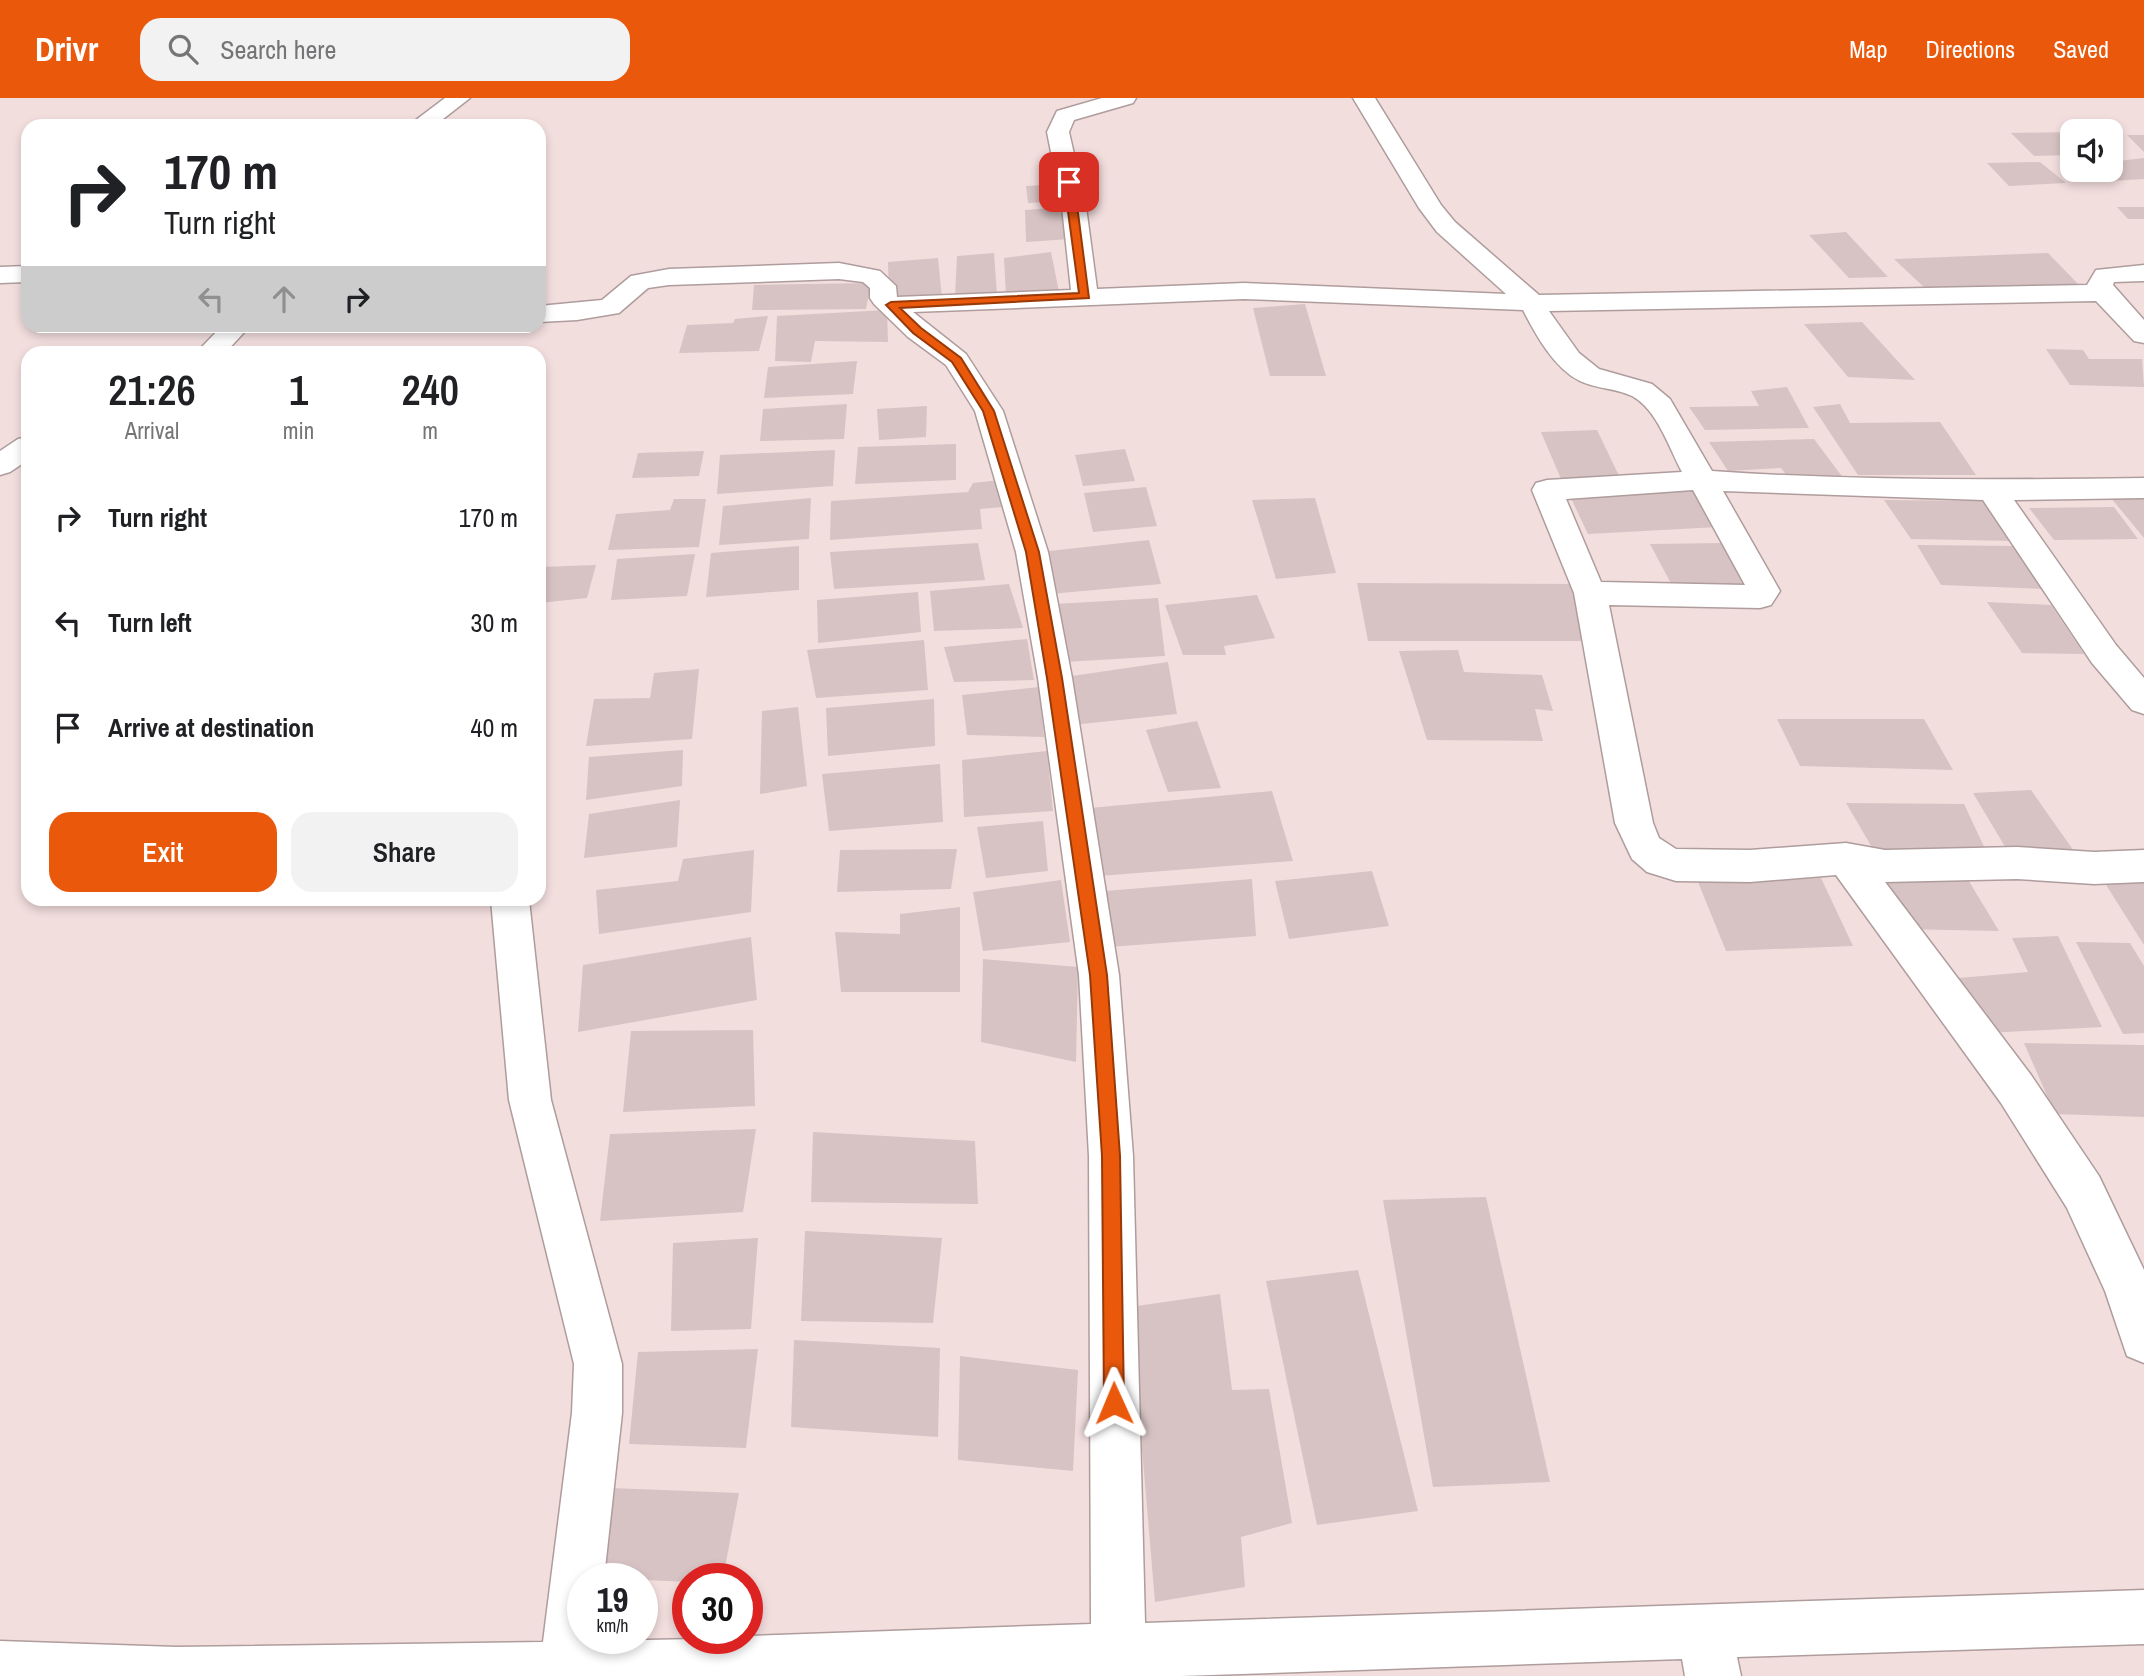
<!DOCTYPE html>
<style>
:root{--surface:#fff;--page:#f2f2f2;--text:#202124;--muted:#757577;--accent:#ea580c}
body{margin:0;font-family:"Archivo Narrow",sans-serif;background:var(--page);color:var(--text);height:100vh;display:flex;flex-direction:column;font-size:26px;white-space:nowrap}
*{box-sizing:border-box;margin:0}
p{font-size:23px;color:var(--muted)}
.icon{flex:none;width:38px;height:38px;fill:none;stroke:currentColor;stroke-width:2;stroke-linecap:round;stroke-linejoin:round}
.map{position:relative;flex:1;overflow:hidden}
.details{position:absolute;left:21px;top:248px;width:525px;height:560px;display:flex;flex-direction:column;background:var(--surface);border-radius:21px;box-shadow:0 4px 10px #0003}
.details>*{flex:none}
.banner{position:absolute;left:21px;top:21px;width:525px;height:214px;border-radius:21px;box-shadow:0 4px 10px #0003;background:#fff;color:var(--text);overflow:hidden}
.tools{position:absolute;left:2060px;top:21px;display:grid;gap:14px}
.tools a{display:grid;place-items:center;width:63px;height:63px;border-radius:14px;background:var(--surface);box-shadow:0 4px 10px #0003;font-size:35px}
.speed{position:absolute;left:567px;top:1465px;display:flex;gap:14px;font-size:35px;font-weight:700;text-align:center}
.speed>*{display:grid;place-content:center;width:91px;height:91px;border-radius:50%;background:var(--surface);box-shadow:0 4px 10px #0003;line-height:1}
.speed small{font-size:18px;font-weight:400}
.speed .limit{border:10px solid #d22;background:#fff;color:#111}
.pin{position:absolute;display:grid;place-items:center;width:60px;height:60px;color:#fff;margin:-30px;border-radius:14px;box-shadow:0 4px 10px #0006}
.me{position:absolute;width:77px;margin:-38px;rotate:359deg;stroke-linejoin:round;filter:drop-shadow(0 0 5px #0008)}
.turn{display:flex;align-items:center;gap:24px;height:147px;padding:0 28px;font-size:32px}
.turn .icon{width:91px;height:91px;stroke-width:2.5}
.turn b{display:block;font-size:49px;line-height:60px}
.lanes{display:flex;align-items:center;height:66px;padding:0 28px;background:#0003;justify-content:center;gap:35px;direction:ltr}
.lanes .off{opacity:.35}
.eta{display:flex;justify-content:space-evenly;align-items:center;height:119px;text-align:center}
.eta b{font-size:42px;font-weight:600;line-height:49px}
.button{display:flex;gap:14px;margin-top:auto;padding:14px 28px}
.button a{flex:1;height:80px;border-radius:21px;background:var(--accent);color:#fff;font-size:28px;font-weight:600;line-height:80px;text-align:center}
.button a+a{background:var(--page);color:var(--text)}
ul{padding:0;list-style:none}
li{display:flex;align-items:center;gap:21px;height:105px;padding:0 28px}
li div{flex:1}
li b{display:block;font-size:26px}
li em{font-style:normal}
header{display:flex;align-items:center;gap:42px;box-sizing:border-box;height:98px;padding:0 35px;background:var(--accent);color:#fff}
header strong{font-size:33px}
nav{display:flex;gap:38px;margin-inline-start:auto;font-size:24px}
.search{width:490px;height:63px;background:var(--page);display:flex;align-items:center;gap:18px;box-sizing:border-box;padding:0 24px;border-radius:21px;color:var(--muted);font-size:26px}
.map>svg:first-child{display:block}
</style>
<header>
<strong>Drivr</strong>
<div class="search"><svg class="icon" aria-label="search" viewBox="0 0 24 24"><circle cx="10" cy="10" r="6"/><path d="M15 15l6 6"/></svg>Search here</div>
<nav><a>Map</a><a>Directions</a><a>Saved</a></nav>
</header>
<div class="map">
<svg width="2144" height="1578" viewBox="0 0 2144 1578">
<rect width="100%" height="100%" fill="#f3dede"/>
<g fill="#d7c3c3">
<path d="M2072,34v23l-38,1 -23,-23z"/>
<path d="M2127,37h17v17z"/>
<path d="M2144,60v21l-49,3 -10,-12h25v-8z"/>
<path d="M2040,64l26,21 -57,3 -22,-23z"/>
<path d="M1065,86l3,17 -40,2 -2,-17z"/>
<path d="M1065,109l5,32 -44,3 -1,-32z"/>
<path d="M2117,109h27v12h-16z"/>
<path d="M1846,134l42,45 -39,1 -40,-43z"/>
<path d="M1051,154l8,40 -53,3 -2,-37z"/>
<path d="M994,155l3,42 -42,1 2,-40z"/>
<path d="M2048,155l32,33 -152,5 -34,-32z"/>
<path d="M938,160l4,40h-53l-1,-36z"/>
<path d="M871,185l-5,26 -114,1 2,-25z"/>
<path d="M1305,206l21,72h-56l-17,-68z"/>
<path d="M887,212l1,32 -73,-1 -4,21 -36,-1 2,-45z"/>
<path d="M768,218l-9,35 -80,2 8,-28 46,-2 2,-4z"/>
<path d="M1862,224l53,58 -67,-3 -44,-53z"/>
<path d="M2046,251l37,1 6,9h53l2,28 -74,-2z"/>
<path d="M857,263l-4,33 -89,4 4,-31z"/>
<path d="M1787,289l22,41 -104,2 -16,-23 70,-1 -8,-15z"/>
<path d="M847,306l-3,35 -84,2 3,-32z"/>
<path d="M1840,306l10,19 90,-1 36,53h-118l-45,-68z"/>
<path d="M927,308l-1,31 -47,3 -2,-31z"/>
<path d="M1597,332l26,54 -59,2 -23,-54z"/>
<path d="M1814,341l30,40 -53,2 -10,-13 -53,3 -19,-29z"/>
<path d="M956,346v36l-101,4 3,-37z"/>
<path d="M1125,351l10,32 -52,5 -8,-31z"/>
<path d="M835,352l-2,36 -116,8 3,-39z"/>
<path d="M704,353l-5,25 -67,2 6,-25z"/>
<path d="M1000,382l3,27 -23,2 2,20 -152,11 1,-39 137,-9 5,-9z"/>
<path d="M1694,387l24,42 -130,7 -20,-42z"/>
<path d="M1146,389l11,39 -64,6 -9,-39z"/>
<path d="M811,400l-2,41 -90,6 4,-39z"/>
<path d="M1315,400l21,75 -60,6 -24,-79z"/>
<path d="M2111,400h33v40z"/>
<path d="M674,401h32l-7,48 -91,3 8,-36 54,-4z"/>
<path d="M1884,402l106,1 26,40 -105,-2z"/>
<path d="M2114,409l24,32 -84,1 -25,-32z"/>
<path d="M1149,442l12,44 -111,10 -10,-42z"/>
<path d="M978,445l7,37 -151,9 -4,-37z"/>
<path d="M1725,445l30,49 -81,-3 -24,-45z"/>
<path d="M1917,447l100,1 30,43 -106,-4z"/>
<path d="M799,448v44l-93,7 5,-44z"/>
<path d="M695,456l-8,42 -76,4 6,-41z"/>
<path d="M596,467l-9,33 -48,5v-36z"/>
<path d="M1357,485l219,1 19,57h-227z"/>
<path d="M1009,486l14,44 -89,3 -4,-40z"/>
<path d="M918,494l3,40 -103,11 -1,-43z"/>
<path d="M1257,497l18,43 -51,8 2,9h-43l-18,-50z"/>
<path d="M1158,500l7,58 -100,6 -10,-58z"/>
<path d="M1987,504l64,3 33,49 -62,-1z"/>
<path d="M1027,541l7,41 -80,2 -10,-35z"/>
<path d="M924,542l4,50 -112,8 -9,-48z"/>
<path d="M1458,552l6,22 78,3 11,36 -18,-2 8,32 -116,-1 -28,-89z"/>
<path d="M1168,564l9,52 -105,11 -7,-48z"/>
<path d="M699,571l-7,70 -106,7 8,-47 56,-1 4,-25z"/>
<path d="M1039,589l5,50 -77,-2 -5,-40z"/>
<path d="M934,601l1,47 -107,10 -2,-48z"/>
<path d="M798,609l9,79 -47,8 2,-83z"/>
<path d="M1777,621h147l29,51 -153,-4z"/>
<path d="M1197,623l24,67 -53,4 -22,-62z"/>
<path d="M683,652l-1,36 -96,14 3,-43z"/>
<path d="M1047,653l6,60 -89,6 -2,-57z"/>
<path d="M940,666l3,58 -114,9 -7,-57z"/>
<path d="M2031,692l45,64 -69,-4 -34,-57z"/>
<path d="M1272,693l21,70 -194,15 -9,-68z"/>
<path d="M680,702l-3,47 -93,11 5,-44z"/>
<path d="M1846,705l118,1 23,49 -107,8z"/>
<path d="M1043,723l5,50 -62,7 -9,-51z"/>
<path d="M957,751l-6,40 -114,3 3,-42z"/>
<path d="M754,752l-3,62 -152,22 -3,-44 82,-9 5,-22z"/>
<path d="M1372,773l17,55 -100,13 -14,-58z"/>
<path d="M1964,775l35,58 -99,-2 -27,-53z"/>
<path d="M2144,778v69l-43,-68z"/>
<path d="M1821,780l32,68 -127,5 -28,-69z"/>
<path d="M1252,781l4,57 -147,11 -4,-56z"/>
<path d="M1061,782l9,62 -87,9 -10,-59z"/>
<path d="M960,809v85h-119l-6,-60 65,2v-20z"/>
<path d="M2058,838l44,91 -115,6 -29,-55 70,-6 -16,-34z"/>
<path d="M751,839l6,63 -179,32 5,-67z"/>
<path d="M2076,844l54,1 14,23v67l-21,1z"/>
<path d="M983,861l95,8 -2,95 -95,-20z"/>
<path d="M753,932l2,76 -132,6 8,-81z"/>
<path d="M2024,945l120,2v72l-89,-3z"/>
<path d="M756,1031l-13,83 -143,9 10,-87z"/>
<path d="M813,1034l162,9 3,63 -167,-2z"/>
<path d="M1486,1099l64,285 -117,5 -50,-287z"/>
<path d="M805,1133l137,7 -9,85 -132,-2z"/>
<path d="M758,1140l-7,91 -80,2 2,-88z"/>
<path d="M1358,1172l60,241 -101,14 -51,-244z"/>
<path d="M1220,1196l12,96 37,-1 23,134 -51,14 4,50 -90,15 -25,-295z"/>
<path d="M794,1242l146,8 -2,89 -147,-10z"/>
<path d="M758,1251l-12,99 -117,-4 9,-92z"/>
<path d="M960,1258l118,14 -5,101 -115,-11z"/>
<path d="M611,1390l128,5 -16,85h-35v4l-86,-4z"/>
</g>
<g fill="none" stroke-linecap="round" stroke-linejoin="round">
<defs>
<g id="minor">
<path d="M445,0h25l-36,28h-26z"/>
<path d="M1102,0h34l-3,5 -59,17 -5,12 17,75 11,82 147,-6 262,11 -69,-62 -18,-24 -66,-110h22l66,107 14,17 84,73 548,-10 9,-15 48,-5v16l-30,1 -1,3 31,35v23l-10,-2 -38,-40 -547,10 30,42 20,16 53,15 18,15 42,72c144,10 288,9 432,7v20l-130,2 102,145 28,33v36l-12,-4 -40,-47 -109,-163 -260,-9 57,100 -9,14 -11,3 -151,-3 44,218 6,15 17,11 74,1 96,-7 39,7 132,-3 77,5 50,-2v32l-50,2 -77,-5 -132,3 146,193 68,101 45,94v93l-17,-7 -22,-65 -38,-83 -66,-105 -165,-228 -86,7 -74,-1 -29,-9 -15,-13 -17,-36 -41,-230 -42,-103 4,-7 11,-3 135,-8c-13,-24 -25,-63 -50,-76 -16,-8 -36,-7 -52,-15 -26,-13 -44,-46 -57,-71l-279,-11 -331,13 53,42 37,57 45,141 24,126 47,297 14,181 12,467 999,-33v54l-407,13 4,19h-56l-3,-17 -501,17h-1181v-35l176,6 367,-5 29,-229 2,-49 -65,-264 -18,-200h38l22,200 71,264v49l-18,165h-21v60h15l-1,3 150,-3v-2l344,-12 -2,-468 -10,-181 -41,-297 -22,-126 -41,-141 -29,-46 -38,-28 -34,-33 -4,-6v-10l-7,-6 -24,-3 -170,6 -21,3 -29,25 -42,7 -38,2v-16l63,-6 29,-24 38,-7 170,-6 41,8 16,15 1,11 174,-7 -9,-83 -15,-75 10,-21zM1693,392l52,95 -144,-3 -35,-83z"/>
<path d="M28,168v16l-28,1v-16z"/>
<path d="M222,228h28l-26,28h-29z"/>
<path d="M28,339v23l-18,12 -10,3v-24l18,-12z"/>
</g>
</defs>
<use href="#minor" stroke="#af9c9c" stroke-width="3"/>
<use href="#minor" fill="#fff" fill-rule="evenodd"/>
</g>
<path fill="#ea580c" stroke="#983908" stroke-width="2" d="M1069,81l5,3 15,116 -189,10 21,20 40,30 33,53 45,141 23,126 45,297 13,181 4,247 -3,7 -7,3 -7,-3 -3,-7 -2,-247 -12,-181 -43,-297 -21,-126 -43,-141 -31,-49 -39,-29 -27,-28 5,-3 188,-9 -15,-111z"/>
</svg>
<div class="tools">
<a><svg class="icon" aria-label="sound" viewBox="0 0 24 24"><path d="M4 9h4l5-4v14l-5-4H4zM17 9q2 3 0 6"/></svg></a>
</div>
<div class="speed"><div>19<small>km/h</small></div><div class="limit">30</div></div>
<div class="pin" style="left:1069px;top:84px;background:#d93025"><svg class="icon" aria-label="arrive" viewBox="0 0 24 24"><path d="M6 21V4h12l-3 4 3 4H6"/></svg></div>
<svg class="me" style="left:1114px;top:1305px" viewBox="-20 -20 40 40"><path d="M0-17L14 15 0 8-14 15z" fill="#ea580c" stroke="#fff" stroke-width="4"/></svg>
<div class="banner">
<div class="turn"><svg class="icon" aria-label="right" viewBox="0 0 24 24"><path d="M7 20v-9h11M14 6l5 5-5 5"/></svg><div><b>170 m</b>Turn right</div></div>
<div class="lanes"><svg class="icon off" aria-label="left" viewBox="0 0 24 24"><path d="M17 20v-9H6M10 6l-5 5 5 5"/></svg><svg class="icon off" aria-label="ahead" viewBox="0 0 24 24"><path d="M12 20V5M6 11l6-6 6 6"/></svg><svg class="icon" aria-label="right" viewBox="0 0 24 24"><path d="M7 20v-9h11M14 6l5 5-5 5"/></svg></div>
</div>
<section class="details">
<div class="eta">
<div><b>21:26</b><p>Arrival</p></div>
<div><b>1</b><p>min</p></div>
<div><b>240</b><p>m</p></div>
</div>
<ul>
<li><svg class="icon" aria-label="right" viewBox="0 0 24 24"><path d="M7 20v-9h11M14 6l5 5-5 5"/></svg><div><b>Turn right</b></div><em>170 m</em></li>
<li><svg class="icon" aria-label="left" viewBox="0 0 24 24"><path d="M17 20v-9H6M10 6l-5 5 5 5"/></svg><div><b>Turn left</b></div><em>30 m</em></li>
<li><svg class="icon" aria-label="arrive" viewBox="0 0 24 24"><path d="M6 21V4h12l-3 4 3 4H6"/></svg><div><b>Arrive at destination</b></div><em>40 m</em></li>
</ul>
<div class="button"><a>Exit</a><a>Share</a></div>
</section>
</div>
